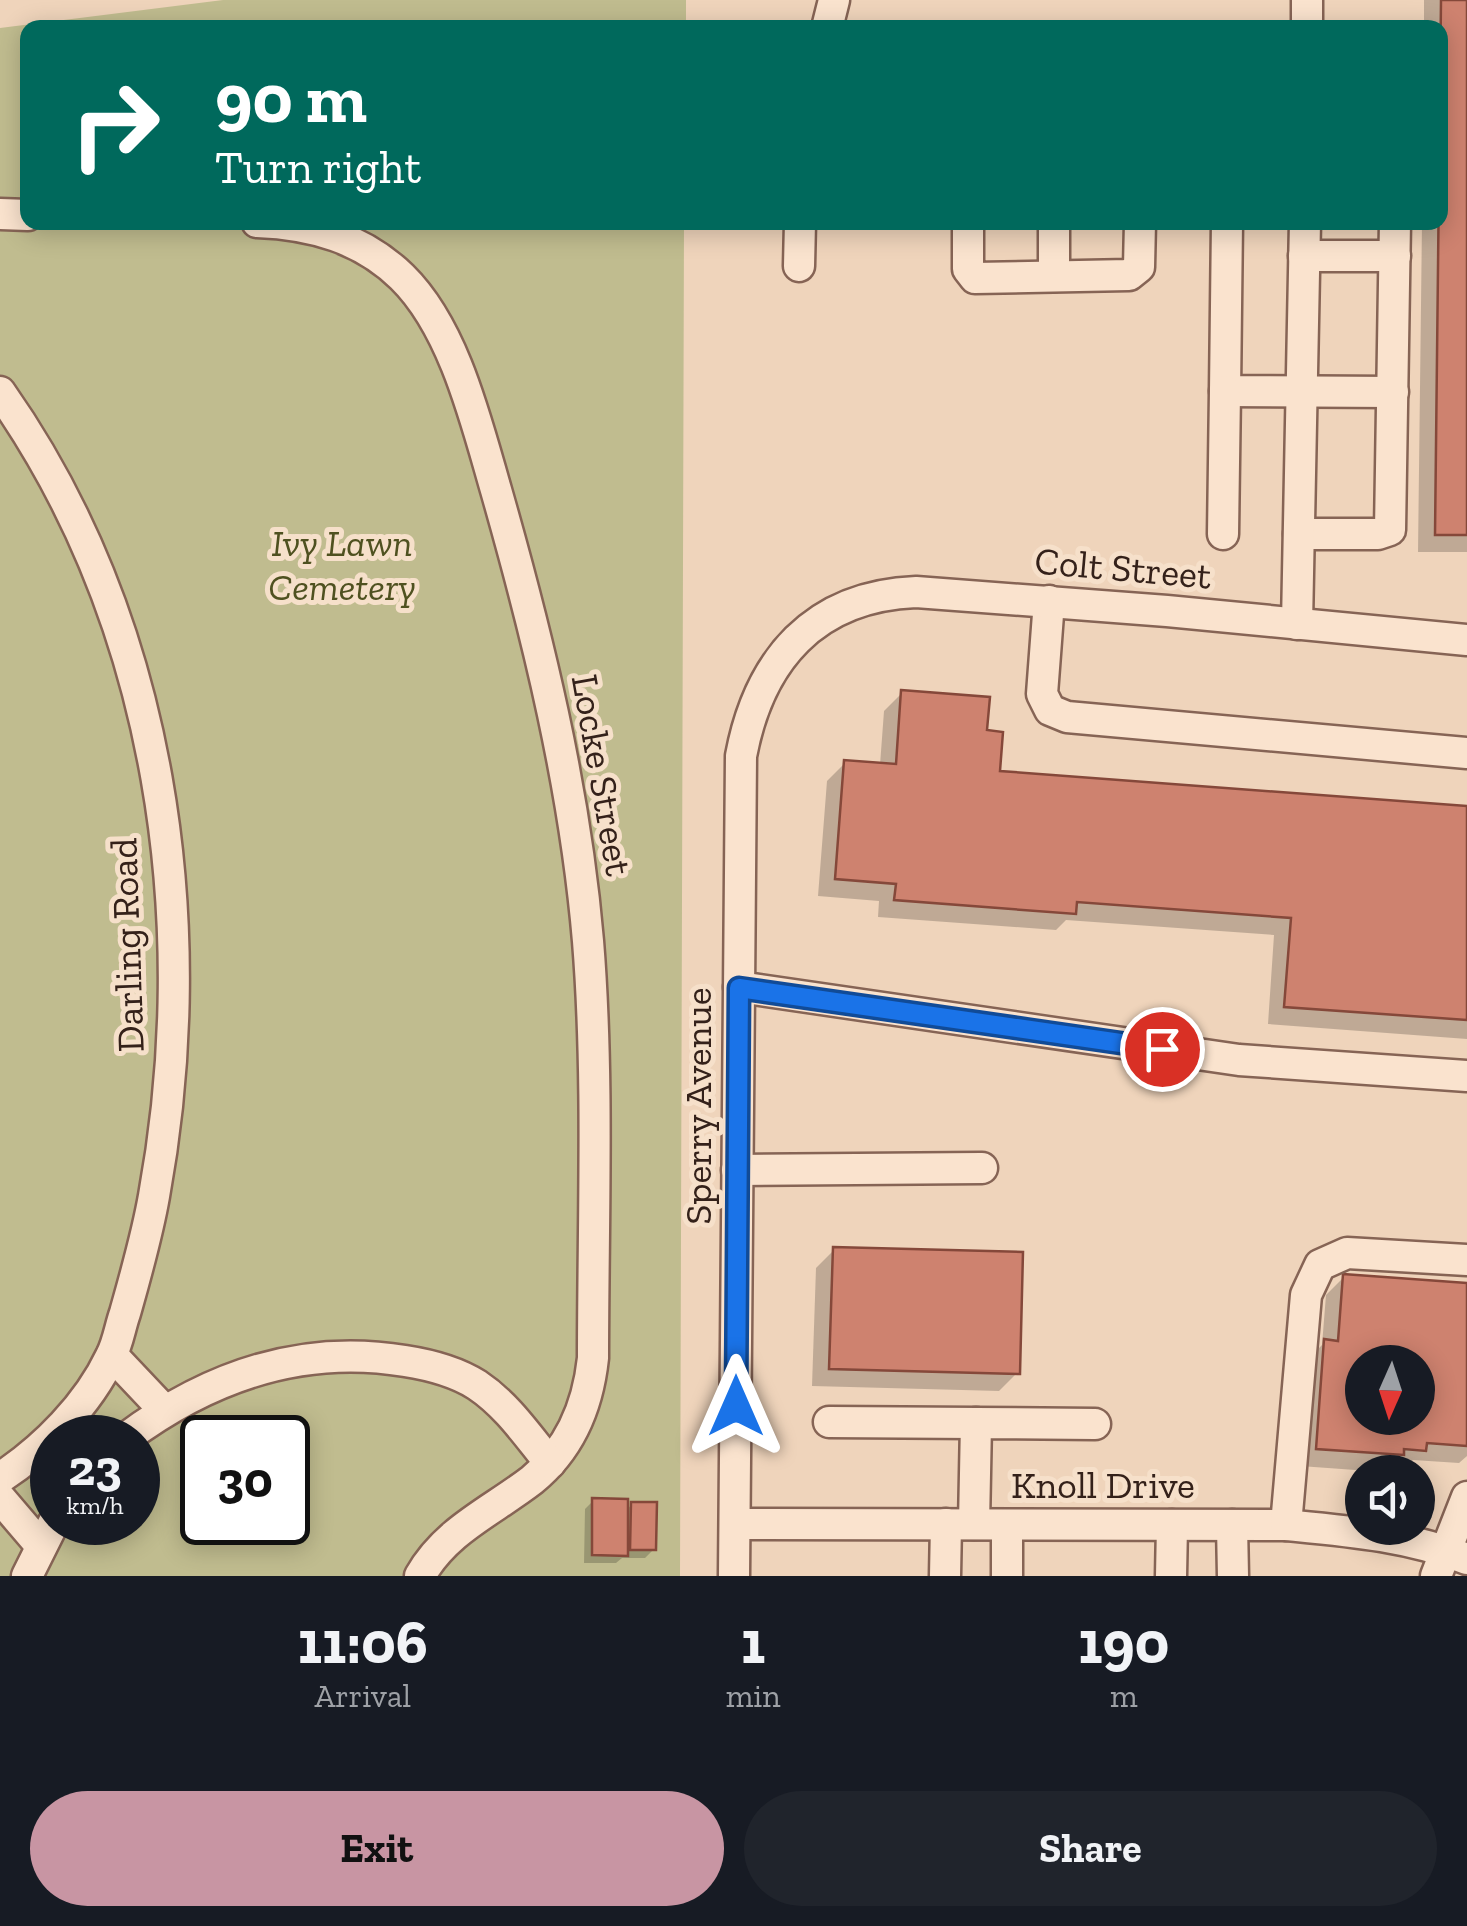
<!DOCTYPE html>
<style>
:root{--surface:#171b24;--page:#20242c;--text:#f1f3f6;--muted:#9ea1a6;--accent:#c895a3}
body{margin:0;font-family:"Zilla Slab",serif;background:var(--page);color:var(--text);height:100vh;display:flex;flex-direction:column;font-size:38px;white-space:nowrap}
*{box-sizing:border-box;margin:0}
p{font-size:32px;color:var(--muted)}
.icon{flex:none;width:55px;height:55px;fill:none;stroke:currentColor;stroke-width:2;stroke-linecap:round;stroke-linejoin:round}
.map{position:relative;height:1576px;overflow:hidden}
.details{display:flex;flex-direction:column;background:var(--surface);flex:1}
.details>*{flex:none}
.hud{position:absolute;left:20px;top:20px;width:1428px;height:210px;border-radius:20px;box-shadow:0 5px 25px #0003;background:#00695c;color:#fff;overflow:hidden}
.needle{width:65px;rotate:183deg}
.fabs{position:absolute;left:1345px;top:1345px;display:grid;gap:20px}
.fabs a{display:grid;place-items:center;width:90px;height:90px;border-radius:50%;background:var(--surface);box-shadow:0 5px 25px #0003;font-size:50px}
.speed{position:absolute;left:30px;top:1415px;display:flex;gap:20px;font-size:50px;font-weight:700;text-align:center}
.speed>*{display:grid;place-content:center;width:130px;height:130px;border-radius:50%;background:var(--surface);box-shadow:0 5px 25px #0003;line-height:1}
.speed small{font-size:25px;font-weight:400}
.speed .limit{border:5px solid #111;border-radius:15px;background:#fff;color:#111}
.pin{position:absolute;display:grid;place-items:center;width:85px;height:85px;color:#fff;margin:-42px;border:5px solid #fff;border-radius:50%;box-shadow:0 2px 10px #0007}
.me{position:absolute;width:110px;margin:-55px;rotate:0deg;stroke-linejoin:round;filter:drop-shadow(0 0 8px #0008)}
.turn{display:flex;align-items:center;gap:35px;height:210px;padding:0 30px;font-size:45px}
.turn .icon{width:130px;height:130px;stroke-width:2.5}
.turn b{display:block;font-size:70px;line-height:85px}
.eta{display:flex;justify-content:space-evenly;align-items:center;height:170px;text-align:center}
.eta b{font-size:60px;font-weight:800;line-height:70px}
.action{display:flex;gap:20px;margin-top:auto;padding:20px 30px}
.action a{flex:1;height:115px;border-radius:60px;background:var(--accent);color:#111;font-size:40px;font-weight:800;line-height:115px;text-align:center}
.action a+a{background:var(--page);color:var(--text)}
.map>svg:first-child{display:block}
</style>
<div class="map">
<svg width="1467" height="1576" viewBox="0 0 1467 1576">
<rect width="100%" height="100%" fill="#efd4bb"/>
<path fill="#c0bc8f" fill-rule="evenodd" d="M223,0h463v28h-658v194l656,1 -4,1353h-680v-1548zM52,1438h86v84h-86zM202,1438h86v84h-86z"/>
<g fill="#0003" fill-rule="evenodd">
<path d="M1424,0h43v552h-49l4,-330h18v-194h-16z"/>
<path d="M902,693l83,40 12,40 470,35v231l-199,-15 6,-89 -208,-15 -10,10 -178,-13 1,-16 -61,-5 9,-115 18,-18 35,2 4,-54z"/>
<path d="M834,1250l183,123 -18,18 -187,-5 4,-118z"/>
<path d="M1344,1277l123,9v170l-8,7 -46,-3 -8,7 -16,-1 -6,6 -83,-6 7,-106 15,-15 4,-50zM1362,1362h56v56h-56z"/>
<path d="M593,1501l33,10 6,-7 22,45 -9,9h-23l-6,5h-32l1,-54z"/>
</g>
<g fill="#ce826f" stroke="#85483a" stroke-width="2.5" fill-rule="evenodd">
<path d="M1441,0h26v535h-32z"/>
<path d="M901,690l89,7 -3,33 16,2 -3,39 467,35v214l-183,-13 7,-89 -214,-16 -1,12 -182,-14 2,-16 -61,-5 9,-119 52,4z"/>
<path d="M833,1247l190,5 -3,122 -191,-5z"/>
<path d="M1343,1274l124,9v163l-40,-3 -1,8 -22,-2v6l-88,-6 8,-110 14,2zM1362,1362h56v56h-56z"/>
<path d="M592,1498l36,1v57l-36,-1z"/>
<path d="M631,1502h26l-1,48h-26z"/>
</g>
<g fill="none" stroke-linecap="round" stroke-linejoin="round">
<defs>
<g id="minor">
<path d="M827,28l7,-28"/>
<path d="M1307,28v-28"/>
<path d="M0,214l28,1"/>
<path d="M257,222c55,2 105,16 145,55 52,51 74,144 94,213 42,147 79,298 92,451 11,135 5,281 5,417 -5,47 -23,91 -61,122 -40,31 -86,50 -112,96"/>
<path d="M968,222v47l7,9 154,-3 10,-8 1,-45"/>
<path d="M1227,222l-2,169 168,1"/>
<path d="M1304,256h91"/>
<path d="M799,266l1,-44"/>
<path d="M1054,276v-54"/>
<path d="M0,392c162,230 204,531 154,804 -7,40 -18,78 -29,117 -5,14 -7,30 -14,43 -23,49 -67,93 -111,122"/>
<path d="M1223,534l2,-143"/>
<path d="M1299,534h79l12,-4 5,-308"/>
<path d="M1049,601l-7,93 8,16 17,7 400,36"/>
<path d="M1297,624l8,-402"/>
<path d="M739,987l500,73 228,16"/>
<path d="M737,1170l245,-2"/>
<path d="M112,1355l52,55"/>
<path d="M829,1422l147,1"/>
<path d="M126,1438c82,-61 176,-94 279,-77 26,4 50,10 72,24 30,20 50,50 73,78"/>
<path d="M0,1498l41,48"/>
<path d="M735,1524l551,1c62,6 123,11 181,34"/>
<path d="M974,1524l2,-101 119,1"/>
<path d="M1007,1525v51"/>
<path d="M1232,1525l1,51"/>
<path d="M1286,1525l20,-230 14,-30 27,-12 120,7"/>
<path d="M27,1576l27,-54"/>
<path d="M734,1576l7,-820c18,-96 73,-160 175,-164l251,19 300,29"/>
<path d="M945,1576l1,-52"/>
<path d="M1171,1576l1,-51"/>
<path d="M1436,1576l31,-79"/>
</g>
</defs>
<use href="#minor" stroke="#866455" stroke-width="35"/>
<use href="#minor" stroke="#fae3ce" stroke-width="30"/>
</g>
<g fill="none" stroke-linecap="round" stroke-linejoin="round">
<defs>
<path id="route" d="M736,1406l3,-418 423,61"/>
</defs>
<use href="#route" stroke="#114b97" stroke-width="25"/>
<use href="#route" stroke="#1a73e8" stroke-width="18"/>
</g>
<g text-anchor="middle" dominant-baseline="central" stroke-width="10" stroke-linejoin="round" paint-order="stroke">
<g font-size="38" font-style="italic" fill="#4f5120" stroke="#f6e0ca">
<text x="342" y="543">Ivy Lawn<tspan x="342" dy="44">Cemetery</tspan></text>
</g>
<g font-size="38" fill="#34211a" stroke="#f6e0ca">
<text transform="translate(1123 568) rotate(5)">Colt Street</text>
<text transform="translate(602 775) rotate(80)">Locke Street</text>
<text transform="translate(127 945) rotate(-92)">Darling Road</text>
<text transform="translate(698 1106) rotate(-90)">Sperry Avenue</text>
<text x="1103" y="1485">Knoll Drive</text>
</g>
</g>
</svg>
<div class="fabs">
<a><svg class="needle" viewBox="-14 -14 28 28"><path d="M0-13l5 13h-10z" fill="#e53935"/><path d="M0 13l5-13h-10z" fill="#9ea1a6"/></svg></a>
<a><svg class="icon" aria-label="sound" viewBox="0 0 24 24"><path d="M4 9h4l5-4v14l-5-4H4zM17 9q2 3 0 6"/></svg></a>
</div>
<div class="speed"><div>23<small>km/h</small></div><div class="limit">30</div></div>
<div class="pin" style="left:1162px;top:1049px;background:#d93025"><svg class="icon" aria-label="arrive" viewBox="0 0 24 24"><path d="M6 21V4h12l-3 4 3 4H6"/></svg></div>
<svg class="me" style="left:736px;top:1406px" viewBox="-20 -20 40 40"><path d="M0-17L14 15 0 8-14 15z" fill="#1a73e8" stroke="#fff" stroke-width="4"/></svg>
<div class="hud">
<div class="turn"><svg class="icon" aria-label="right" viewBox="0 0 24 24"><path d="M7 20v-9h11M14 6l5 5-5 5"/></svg><div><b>90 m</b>Turn right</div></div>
</div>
</div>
<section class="details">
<div class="eta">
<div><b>11:06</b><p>Arrival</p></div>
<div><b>1</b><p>min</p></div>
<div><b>190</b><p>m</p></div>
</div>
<div class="action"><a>Exit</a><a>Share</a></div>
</section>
